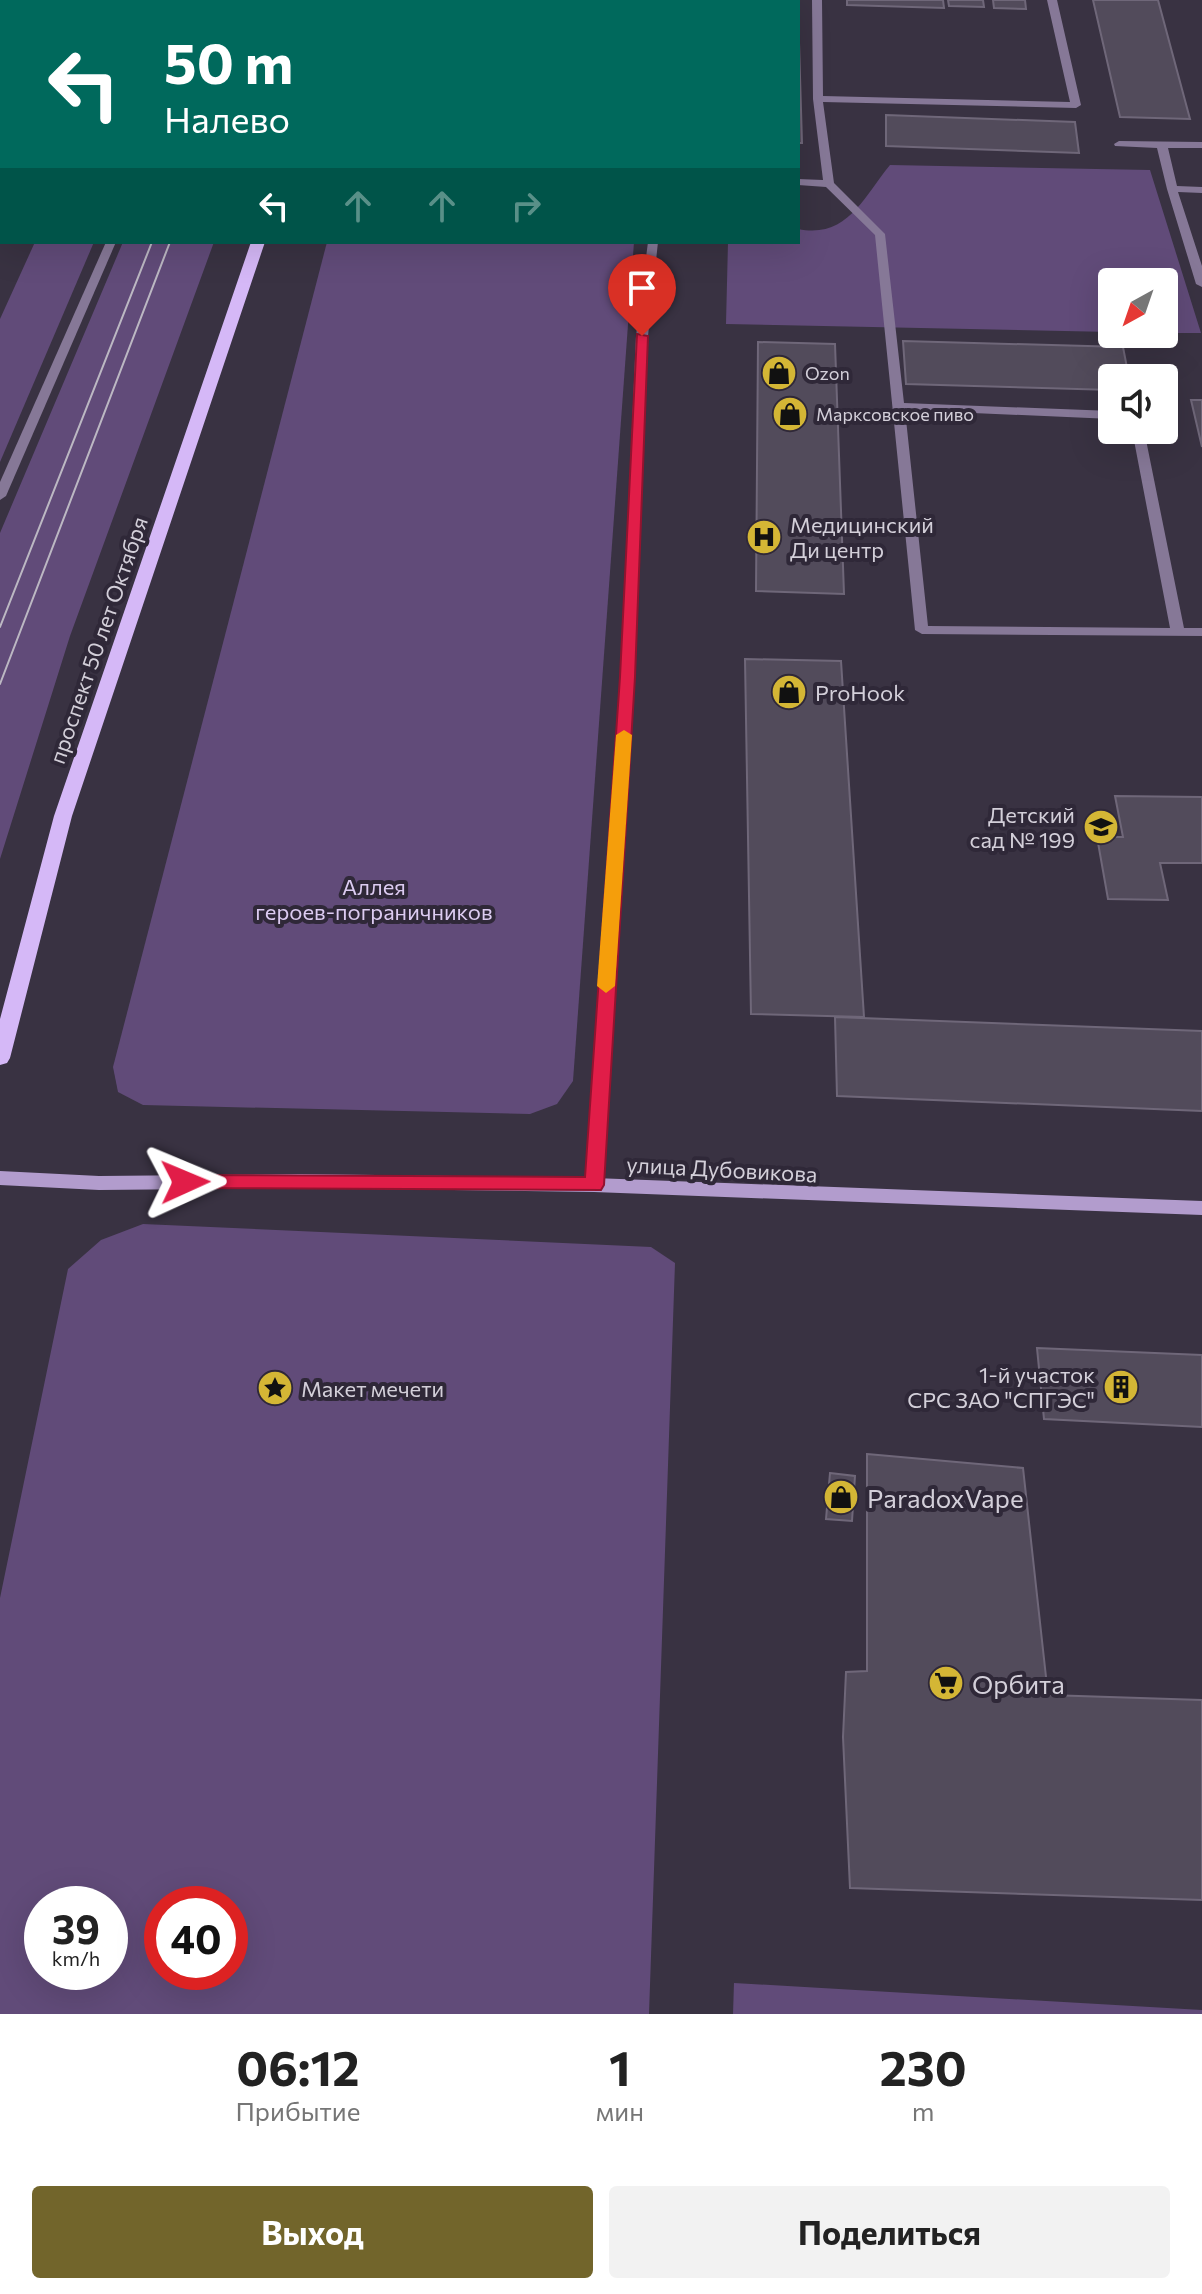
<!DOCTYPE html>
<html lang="ru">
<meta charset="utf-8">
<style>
:root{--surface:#fff;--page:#f2f2f2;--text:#222;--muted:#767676;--accent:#72652b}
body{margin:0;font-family:Commissioner,sans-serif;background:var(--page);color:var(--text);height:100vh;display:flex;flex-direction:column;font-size:30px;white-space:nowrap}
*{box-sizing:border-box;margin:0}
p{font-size:26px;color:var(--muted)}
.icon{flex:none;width:44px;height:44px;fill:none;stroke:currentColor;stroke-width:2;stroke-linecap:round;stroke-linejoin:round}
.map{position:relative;height:2014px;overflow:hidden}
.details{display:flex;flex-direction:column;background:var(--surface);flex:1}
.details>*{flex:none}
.hud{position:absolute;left:0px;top:0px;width:800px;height:244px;box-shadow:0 8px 32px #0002;background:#00695c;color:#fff;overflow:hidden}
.needle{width:52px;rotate:220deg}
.buttons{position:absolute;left:1098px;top:268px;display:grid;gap:16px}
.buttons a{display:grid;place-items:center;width:80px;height:80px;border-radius:8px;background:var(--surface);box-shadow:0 8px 32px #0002;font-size:40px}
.speed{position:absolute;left:24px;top:1886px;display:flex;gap:16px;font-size:40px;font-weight:700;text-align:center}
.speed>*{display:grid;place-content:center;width:104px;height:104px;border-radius:50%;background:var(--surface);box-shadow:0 8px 32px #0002;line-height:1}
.speed small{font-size:20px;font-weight:400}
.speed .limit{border:12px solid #d22;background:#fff;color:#111}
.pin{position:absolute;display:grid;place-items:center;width:68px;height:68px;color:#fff;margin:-82px -34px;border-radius:50% 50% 50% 0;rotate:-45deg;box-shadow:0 0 8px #0007}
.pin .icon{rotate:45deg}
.me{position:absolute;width:88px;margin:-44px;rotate:89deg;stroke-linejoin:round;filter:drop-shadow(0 0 6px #0008)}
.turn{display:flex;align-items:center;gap:28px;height:168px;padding:0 32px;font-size:36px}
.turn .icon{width:104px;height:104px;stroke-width:2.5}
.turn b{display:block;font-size:56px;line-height:68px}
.lanes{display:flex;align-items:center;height:76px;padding:0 32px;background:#0003;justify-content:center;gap:40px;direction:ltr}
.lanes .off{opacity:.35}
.eta{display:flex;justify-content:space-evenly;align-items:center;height:136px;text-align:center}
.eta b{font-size:48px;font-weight:700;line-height:56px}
.cta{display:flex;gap:16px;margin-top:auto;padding:16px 32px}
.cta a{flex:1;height:92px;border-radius:8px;background:var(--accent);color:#fff;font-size:32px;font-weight:700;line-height:92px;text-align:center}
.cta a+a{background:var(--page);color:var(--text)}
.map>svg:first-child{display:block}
</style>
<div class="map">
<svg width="1202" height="2014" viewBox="0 0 1202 2014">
<rect width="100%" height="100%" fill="#393242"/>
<g fill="#614b79" fill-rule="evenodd">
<path d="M890,165l260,5 51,163h-37v-51h-52v50l-386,-8 2,-82h70v-13c49,10 65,-31 92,-64z"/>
<path d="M35,242h59l-94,220v-143z"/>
<path d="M123,242h91l-144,394 -70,223v-326z"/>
<path d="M327,242h307l-61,839 -16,23 -27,10 -387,-9 -25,-13 -5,-25z"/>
<path d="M143,1224l508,23 24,16 -26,751h-649v-416l68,-329 33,-29zM42,1904h68v68h-68zM162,1904h68v68h-68z"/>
<path d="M734,1983l468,27v4h-469z"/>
</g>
<g fill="#524b5b" stroke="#6f6779" stroke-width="2">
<path d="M847,0h96l1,8 -97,-3z"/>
<path d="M948,0h35l1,7 -35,-1z"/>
<path d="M993,0h32l1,9 -32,-1z"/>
<path d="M1093,0h65l32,119 -70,-2z"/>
<path d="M798,9l4,134h-4z"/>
<path d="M886,115l189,7 4,31 -193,-7z"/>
<path d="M0,140h2l-2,93z"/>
<path d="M903,341l220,6 6,31h-17v12l-206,-6z"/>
<path d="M758,342l77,2 9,250 -88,-3z"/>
<path d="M1191,400h11v47z"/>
<path d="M745,659l96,2 23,356 -113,-3z"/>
<path d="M1115,796l87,1v66h-42l8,37 -60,-1 -11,-62h26z"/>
<path d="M835,1017l367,14v80l-365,-15z"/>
<path d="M1037,1348l165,7v72l-158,-8z"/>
<path d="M867,1454l156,14 25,227 154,5v200l-352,-12 -7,-151 3,-65 21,-1z"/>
<path d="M830,1473l25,3 -3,45 -26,-2z"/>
</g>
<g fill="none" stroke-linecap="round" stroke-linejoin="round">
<g fill="#867897" fill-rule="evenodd">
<rect x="67" y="0" width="10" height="2"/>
<path d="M812,0h10l1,96 247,6 -23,-102h10l24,105 -5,3 -253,-6 11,81 51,51 19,169 208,8v8l-207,-9 23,216 242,2 -38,-198h12l40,198h18v8l-280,-2 -7,-4 -40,-395 -49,-48 -28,-2v-6l25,1 -10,-81z"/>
<rect x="0" y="119" width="2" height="6"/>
<path d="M1119,141l83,1v6h-34l9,38 25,1v6l-24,-1 24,74v21l-6,-3 -29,-95 -10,-41 -42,-2 -1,-2z"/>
<path d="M106,242h10l-110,254 -6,4v-18z"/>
</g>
<g fill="#867897" fill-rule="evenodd">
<rect x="206" y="0" width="10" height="2"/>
<rect x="662" y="0" width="10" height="2"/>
<rect x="0" y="8" width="2" height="6"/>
<path d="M648,242h10l-10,94 -13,341 -32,508 -3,5h-12l-3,-5 36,-508 15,-341z"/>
</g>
<path fill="#b29ccd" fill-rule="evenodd" d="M0,1171l99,5 201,-2 294,4 608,23v14l-608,-23 -294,-4 -201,2 -99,-5z"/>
<g fill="#d5b8f7" fill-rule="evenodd">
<path d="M336,0h12l-13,2z"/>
<path d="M251,242h14l-193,574 -62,242 -3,5 -7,2v-46l54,-203z"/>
</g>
<g stroke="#bcb8c3" stroke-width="2">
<path d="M0,627l152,-385"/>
<path d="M0,684l170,-442"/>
</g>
</g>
<path fill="#e11d48" stroke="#92132f" stroke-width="2" d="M637,334l11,2 -13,341 -31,508 -3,5 -422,-2 -3,-6 3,-5 6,-2 400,2 35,-500z"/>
<path fill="#f59e0b" d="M624,730l8,5 -17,251 -9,7 -9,-7 19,-251z"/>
<defs>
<symbol id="shop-disc" viewBox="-11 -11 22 22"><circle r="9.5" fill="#d4b635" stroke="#2f2838"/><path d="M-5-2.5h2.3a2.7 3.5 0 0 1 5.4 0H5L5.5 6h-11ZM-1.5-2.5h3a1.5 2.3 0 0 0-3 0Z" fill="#111"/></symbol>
<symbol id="hospital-disc" viewBox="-11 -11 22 22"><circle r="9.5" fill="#d4b635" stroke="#2f2838"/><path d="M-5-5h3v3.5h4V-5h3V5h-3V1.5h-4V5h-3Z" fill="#111"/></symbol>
<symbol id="school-disc" viewBox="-11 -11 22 22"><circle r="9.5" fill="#d4b635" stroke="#2f2838"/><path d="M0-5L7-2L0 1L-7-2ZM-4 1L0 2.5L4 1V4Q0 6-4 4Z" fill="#111"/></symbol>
<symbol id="building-disc" viewBox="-11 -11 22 22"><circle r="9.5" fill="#d4b635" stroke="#2f2838"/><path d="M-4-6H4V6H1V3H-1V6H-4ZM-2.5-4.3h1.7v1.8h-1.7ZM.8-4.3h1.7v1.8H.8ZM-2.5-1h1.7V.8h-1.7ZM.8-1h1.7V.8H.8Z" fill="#111"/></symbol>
<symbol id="sight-disc" viewBox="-11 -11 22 22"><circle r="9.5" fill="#d4b635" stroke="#2f2838"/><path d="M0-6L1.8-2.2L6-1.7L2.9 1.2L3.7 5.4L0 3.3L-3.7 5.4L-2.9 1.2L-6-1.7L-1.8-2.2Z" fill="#111"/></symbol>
<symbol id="supermarket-disc" viewBox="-11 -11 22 22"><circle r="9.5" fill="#d4b635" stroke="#2f2838"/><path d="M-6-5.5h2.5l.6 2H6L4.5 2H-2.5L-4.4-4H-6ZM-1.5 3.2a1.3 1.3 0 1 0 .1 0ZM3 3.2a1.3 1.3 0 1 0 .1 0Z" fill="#111"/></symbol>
</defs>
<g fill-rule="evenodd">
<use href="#shop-disc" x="759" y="353" width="40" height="40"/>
<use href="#shop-disc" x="770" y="394" width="40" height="40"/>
<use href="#hospital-disc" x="744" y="517" width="40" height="40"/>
<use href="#shop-disc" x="769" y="672" width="40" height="40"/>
<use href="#school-disc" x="1081" y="807" width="40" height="40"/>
<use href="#building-disc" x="1101" y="1367" width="40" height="40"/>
<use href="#sight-disc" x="255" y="1368" width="40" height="40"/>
<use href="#shop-disc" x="821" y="1477" width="40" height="40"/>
<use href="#supermarket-disc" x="926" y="1663" width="40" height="40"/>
</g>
<g text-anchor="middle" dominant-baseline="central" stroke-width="8" stroke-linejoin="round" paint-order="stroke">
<g font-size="18" fill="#d3cfd9" stroke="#2f2838" text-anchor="start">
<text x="805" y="373">Ozon</text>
<text x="816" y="414">Марксовское пиво</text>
</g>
<g font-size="22" fill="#d3cfd9" stroke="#2f2838" text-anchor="start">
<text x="790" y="524">Медицинский<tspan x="790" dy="25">Ди центр</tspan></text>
<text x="815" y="692">ProHook</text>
<text x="1075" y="814" text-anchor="end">Детский<tspan x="1075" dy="25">сад № 199</tspan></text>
<text x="1095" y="1374" text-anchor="end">1-й участок<tspan x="1095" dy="25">СРС ЗАО "СПГЭС"</tspan></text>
<text x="301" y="1388">Макет мечети</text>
</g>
<g font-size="22" fill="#d3cfd9" stroke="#2f2838">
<text transform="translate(98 640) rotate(-71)">проспект 50 лет Октября</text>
<text transform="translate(722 1169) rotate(3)">улица Дубовикова</text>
</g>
<g font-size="22" fill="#dccbf1" stroke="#2f2838">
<text x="374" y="886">Аллея<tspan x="374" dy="25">героев-пограничников</tspan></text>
</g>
<g font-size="26" fill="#d3cfd9" stroke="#2f2838" text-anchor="start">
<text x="867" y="1497">ParadoxVape</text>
<text x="972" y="1683">Орбита</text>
</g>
</g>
</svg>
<div class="buttons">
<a><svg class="needle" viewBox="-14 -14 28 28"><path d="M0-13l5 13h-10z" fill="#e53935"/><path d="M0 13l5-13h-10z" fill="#767676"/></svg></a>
<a><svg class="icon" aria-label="sound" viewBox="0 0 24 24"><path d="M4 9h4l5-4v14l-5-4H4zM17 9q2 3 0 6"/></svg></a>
</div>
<div class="speed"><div>39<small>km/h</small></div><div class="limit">40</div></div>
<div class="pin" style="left:642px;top:336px;background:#d93025"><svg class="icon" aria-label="arrive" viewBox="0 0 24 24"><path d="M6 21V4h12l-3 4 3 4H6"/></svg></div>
<svg class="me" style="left:185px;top:1182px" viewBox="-20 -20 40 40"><path d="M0-17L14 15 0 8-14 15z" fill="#e11d48" stroke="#fff" stroke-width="4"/></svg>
<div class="hud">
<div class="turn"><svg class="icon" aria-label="left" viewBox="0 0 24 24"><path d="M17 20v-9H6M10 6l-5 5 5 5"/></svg><div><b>50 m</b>Налево</div></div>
<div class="lanes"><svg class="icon" aria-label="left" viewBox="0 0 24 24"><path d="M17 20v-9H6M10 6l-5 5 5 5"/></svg><svg class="icon off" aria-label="ahead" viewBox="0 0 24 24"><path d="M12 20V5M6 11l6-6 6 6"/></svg><svg class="icon off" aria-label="ahead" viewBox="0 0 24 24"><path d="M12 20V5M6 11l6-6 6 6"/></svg><svg class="icon off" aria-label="right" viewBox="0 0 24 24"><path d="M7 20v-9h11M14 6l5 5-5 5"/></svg></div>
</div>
</div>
<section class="details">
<div class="eta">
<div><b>06:12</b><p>Прибытие</p></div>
<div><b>1</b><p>мин</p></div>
<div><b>230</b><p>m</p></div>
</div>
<div class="cta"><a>Выход</a><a>Поделиться</a></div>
</section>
